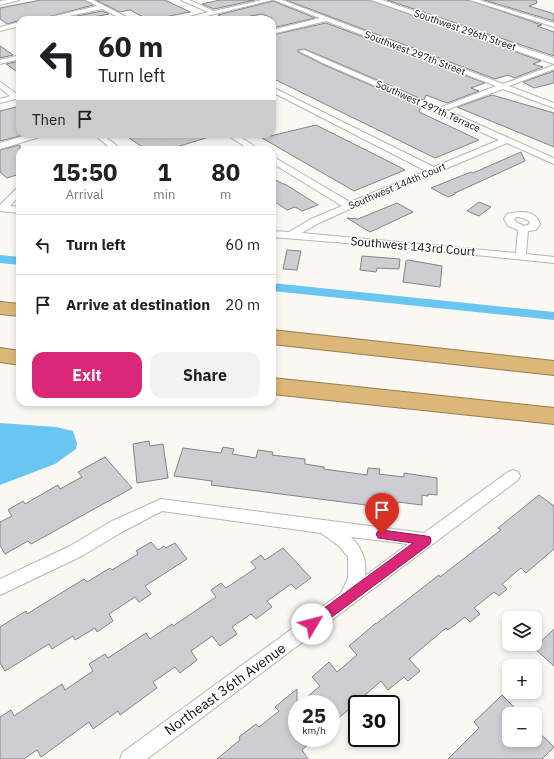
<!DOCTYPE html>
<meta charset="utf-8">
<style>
:root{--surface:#fff;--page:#f2f2f2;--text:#202124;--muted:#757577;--line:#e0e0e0;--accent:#db2777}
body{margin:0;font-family:"IBM Plex Sans",sans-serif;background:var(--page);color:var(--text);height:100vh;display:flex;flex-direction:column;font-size:15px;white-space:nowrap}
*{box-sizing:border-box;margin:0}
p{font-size:13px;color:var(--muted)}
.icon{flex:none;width:22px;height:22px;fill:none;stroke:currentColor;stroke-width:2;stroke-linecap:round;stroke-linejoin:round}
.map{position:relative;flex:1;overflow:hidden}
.details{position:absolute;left:16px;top:146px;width:260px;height:260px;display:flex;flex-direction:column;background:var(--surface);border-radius:12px;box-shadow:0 2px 6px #0003}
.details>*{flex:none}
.top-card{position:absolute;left:16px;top:16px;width:260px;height:122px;border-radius:12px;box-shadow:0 2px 6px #0003;background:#fff;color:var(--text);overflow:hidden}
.controls{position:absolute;left:502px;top:611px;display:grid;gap:8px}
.controls a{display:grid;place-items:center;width:40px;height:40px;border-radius:8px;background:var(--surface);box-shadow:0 2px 6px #0003;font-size:20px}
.speed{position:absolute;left:288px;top:695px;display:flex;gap:8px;font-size:20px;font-weight:700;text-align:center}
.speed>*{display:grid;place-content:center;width:52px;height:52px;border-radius:50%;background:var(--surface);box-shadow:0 2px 6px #0003;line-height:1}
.speed small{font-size:10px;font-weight:400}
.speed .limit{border:2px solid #111;border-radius:6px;background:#fff;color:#111}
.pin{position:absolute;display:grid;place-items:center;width:34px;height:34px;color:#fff;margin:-41px -17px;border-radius:50% 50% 50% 0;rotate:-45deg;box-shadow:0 0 4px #0007}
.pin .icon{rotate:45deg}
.me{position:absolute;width:44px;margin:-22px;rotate:53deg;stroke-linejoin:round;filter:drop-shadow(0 0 3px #0008)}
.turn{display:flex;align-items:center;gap:14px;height:84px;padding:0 16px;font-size:18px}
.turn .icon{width:52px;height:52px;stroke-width:2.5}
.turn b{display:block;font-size:28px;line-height:34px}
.then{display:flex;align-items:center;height:38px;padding:0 16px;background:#0003;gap:8px;font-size:15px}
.eta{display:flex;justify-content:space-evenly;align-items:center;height:68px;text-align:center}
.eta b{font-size:24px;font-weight:800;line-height:28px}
.button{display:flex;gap:8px;margin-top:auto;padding:8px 16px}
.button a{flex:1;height:46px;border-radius:12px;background:var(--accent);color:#fff;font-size:16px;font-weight:800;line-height:46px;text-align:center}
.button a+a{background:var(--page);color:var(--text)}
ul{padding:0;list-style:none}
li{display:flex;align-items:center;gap:12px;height:60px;padding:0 16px;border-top:1px solid var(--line)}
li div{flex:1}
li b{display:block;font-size:15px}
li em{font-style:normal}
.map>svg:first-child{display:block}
</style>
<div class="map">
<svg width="554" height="759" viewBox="0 0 554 759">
<rect width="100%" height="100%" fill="#f9f8f3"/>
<path fill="#69c5f1" d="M0,423l56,4 17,4 4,12 -1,6 -21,15 -55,21z"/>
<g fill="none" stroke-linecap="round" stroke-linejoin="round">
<g fill="#69c5f1" fill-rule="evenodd">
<path d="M0,255l20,2v8l-20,-2z"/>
<path d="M272,283l282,29v8l-282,-29z"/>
</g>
</g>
<g fill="#cecdd2" stroke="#848388">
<path d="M41,0h44l8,5 -56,15h-17l-13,4 -7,-5v-11z"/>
<path d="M96,0h69l25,12 -41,8 -19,-10 -10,2z"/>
<path d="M220,0h35l-41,9 -12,-5z"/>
<path d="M286,0h84l171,61 -8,3 10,3 -29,11 -6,-3 -13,4z"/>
<path d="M387,0h82l73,25 -5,1 17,6v24z"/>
<path d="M484,0h52l1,3 -8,3 25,8v7z"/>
<path d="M273,1l42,17 -43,10v-10l-10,-4 -33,6 -11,-5z"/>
<path d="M102,11l7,3 -31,6h-21z"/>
<path d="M326,23l159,60 -14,5 8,3 -32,12 -21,-8 -2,5 -119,-51 -7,1v2l24,12 99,43 -2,5 60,28 -44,18 -163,-80v-43z"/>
<path d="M0,46l13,9 -13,3z"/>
<path d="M20,61v13l-14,-10z"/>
<path d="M554,71v12l-20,5 -11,-6z"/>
<path d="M492,95l62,18v34l-97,-40z"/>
<path d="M20,106v30l-20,5v-30z"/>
<path d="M316,125l62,31 27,14 -51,21 -92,-53z"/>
<path d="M123,134h37l5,4 12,-4h32v3l-42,13h-20z"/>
<path d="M20,145v29l-13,4 -7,-6v-22z"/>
<path d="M521,152l4,9 -70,32v-1v2l-7,3 -17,-9 40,-16 2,1z"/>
<path d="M272,178l11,6h2l33,21 -16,6 -7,-4 -8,3 -15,-10z"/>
<path d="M479,202l12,5 -12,9 -12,-5z"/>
<path d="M397,203l16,9 -43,20 -23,-14 11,1z"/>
<path d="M287,250l14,1 -4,19 -14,-1z"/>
<path d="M362,256l38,3 -1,10 -22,-1 -1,4 -16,-2z"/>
<path d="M408,260l34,6 -2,21 -37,-5 3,-21z"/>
<path d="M149,441l1,5 13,-2 5,34 -31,5 -4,-39z"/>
<path d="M223,447l11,2 -2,5 24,4 2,-8 15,2 -1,3 33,4v5l19,3v2l43,6 1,-7 12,1 -1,5 25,3v-4l33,5v17l-9,-1v2l-6,-1v10l-24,-3 -1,7 -186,-24 1,-4 -38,-5 9,-28 38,5z"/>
<path d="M105,457l27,31 -101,56 -3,-3 -23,13 -5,-9v-23l12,-6 -4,-6 15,-9 2,3 33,-19 2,4 22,-12 -4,-5z"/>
<path d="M539,495l15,11v43l-28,24 -5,-5 -19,16 5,5 -8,7 -5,-4 -20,16 6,6 -10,8 -5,-5 -17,13 -2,-2 -37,31 11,12 -12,10 -4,-4 -16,13 -7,-9 -50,44v-21h-32l21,-18 -8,-9 17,-15 8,10 20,-17 -8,-9 27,-23v1l63,-49 1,2 61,-47 -3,-2z"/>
<path d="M151,542l7,8 6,-4 2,2 9,-5 12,16 -42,27 6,8 -12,8 -4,-5 -26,17 4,7 -16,11 -2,-4 -20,12 -2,-4 -21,13 -3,-5 -44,27 -5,-8v-36l26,-16 1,3 57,-35 3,3 23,-14 2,2 26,-16 -2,-3z"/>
<path d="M283,548l28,30 -15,11 -5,-5 -24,17 5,6 -16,12 -5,-5 -19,13 5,7 -17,12 -8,-10 -21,15 6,9 -17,13 -5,-6 -22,15 4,6 -37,27 -2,-4 -25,18 -4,-7 -48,35 -4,-7 -13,9h-24v-42l11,-7 3,6 48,-32 3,6 28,-19 -4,-7 16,-10 3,4 38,-25 4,6 22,-15 1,2 43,-29 -5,-7 10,-7 5,5 30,-20 -5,-6 10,-7 4,5z"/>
<path d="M554,629v37l-20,-18z"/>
<path d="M297,689v49h19l-14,12 6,9h-91l23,-19 -1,-3 17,-13 3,3 20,-16 -4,-4z"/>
<path d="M502,695l15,15 -5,4h-3v26h26v-11l19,18 -12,12h-94l31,-31 -5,-6z"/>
</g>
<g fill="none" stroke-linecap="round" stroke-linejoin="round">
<defs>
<g id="minor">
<path d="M7,0h12l-19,5v-4z"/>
<path d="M86,0h7l39,20h-8l-22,-11 -52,11h-12l59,-14z"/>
<path d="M181,0h8l25,11 48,-11h10l-82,20h-11l29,-8z"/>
<path d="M274,0h8l221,84 51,-19v4l-45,17 45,17v5l-51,-19 -57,21 108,48v6l-47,-21 -155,65 -33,15 -17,10 214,20 2,-23 -10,-4 -4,-7 3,-5c11,-3 29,-5 33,10l-4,6 -8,1 -2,23 28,3v6l-147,-15 -135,-11v-6l17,1 22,-13 31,-13 -70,-43v-7l78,46 76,-31 -154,-79v-5l162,80 65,-27 -61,-27h-4l-1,-2 -110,-48 -24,-12 5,-1 135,58 57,-22 -170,-65 -54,13v-4l48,-12zM517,217l6,1 6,3 1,3 -6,2 -8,-4 -2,-3z"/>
<path d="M470,0h9l75,23v4z"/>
<path d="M20,22v4l-20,5v-4z"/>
<path d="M20,55v4l-20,5v-4z"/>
<path d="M0,82l17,12h3v4l-20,5v-4l10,-3 -10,-8z"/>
<path d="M31,134h13l-1,2 -43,13v-6z"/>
<path d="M93,134h9l20,16h-9z"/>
<path d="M226,134h10l24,16h-10z"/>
<path d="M20,187v8l-10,11 10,1v6l-20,-2v-6l17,-17z"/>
<path d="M513,470l5,2 2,4 -2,4 -371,279h-27l3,-7 218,-159 7,-15v-21l-9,-11 -18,-13 -159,-22 -40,21 -40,24 -82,39v-16l70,-33 40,-24 51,-23 263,34 84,-61zM351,537l57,7 -43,32c2,-16 -3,-28 -14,-39z"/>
</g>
<path id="tertiary" d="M371,0h11l172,58v6z"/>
<g id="motorway">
<path d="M0,302l20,2v12l-20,-2z"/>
<path d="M272,330l282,31v14l-282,-31z"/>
<path d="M0,348l20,3v14l-20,-3z"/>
<path d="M272,378l282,30v16l-282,-30z"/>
</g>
</defs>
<use href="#minor" stroke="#b6b5b1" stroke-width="2"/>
<use href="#tertiary" stroke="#b6b5b1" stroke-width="2"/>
<use href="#motorway" stroke="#947c53" stroke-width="2"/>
<use href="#minor" fill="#fff" fill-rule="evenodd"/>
<use href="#tertiary" fill="#fff" fill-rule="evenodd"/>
<use href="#motorway" fill="#dcb778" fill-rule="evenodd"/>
</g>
<path fill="#db2777" stroke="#8e194d" d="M382,530l44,6 4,1 1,3 -1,4 -113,84 -5,2 -4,-2 -2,-4 2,-4 105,-77 -35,-5 -2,-4 2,-3z"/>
<g text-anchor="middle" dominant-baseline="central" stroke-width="3" stroke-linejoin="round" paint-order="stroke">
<g font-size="10" fill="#0f0e0d" stroke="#fff">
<text transform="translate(465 30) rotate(19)">Southwest 296th Street</text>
<text transform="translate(415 53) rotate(21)">Southwest 297th Street</text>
<text transform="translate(428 106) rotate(24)">Southwest 297th Terrace</text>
<text transform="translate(397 186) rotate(-23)">Southwest 144th Court</text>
</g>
<g font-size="12" fill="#0f0e0d" stroke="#fff">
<text transform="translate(413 246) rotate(5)">Southwest 143rd Court</text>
</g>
<g font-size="14" fill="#0f0e0d" stroke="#fff">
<text transform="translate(225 689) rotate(-36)">Northeast 36th Avenue</text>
</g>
</g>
</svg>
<div class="controls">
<a><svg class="icon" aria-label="layers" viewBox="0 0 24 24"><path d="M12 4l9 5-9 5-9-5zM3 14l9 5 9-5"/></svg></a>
<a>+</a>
<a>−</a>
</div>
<div class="speed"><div>25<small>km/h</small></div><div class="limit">30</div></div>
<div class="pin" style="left:382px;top:534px;background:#d93025"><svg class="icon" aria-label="arrive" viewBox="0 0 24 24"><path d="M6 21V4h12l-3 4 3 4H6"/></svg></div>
<svg class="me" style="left:312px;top:624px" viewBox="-20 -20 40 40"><circle r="19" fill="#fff"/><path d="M0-13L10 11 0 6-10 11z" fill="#db2777"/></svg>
<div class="top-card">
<div class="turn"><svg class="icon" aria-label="left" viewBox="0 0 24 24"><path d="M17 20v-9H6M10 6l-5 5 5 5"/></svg><div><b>60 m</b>Turn left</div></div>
<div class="then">Then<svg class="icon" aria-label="arrive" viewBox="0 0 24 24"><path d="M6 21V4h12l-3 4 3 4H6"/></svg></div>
</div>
<section class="details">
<div class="eta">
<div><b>15:50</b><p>Arrival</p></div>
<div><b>1</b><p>min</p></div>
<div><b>80</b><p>m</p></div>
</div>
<ul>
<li><svg class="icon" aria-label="left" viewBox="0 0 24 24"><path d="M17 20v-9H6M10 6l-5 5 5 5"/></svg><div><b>Turn left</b></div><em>60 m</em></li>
<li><svg class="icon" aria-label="arrive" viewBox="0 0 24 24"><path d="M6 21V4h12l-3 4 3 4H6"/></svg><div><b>Arrive at destination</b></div><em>20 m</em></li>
</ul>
<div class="button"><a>Exit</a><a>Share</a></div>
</section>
</div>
